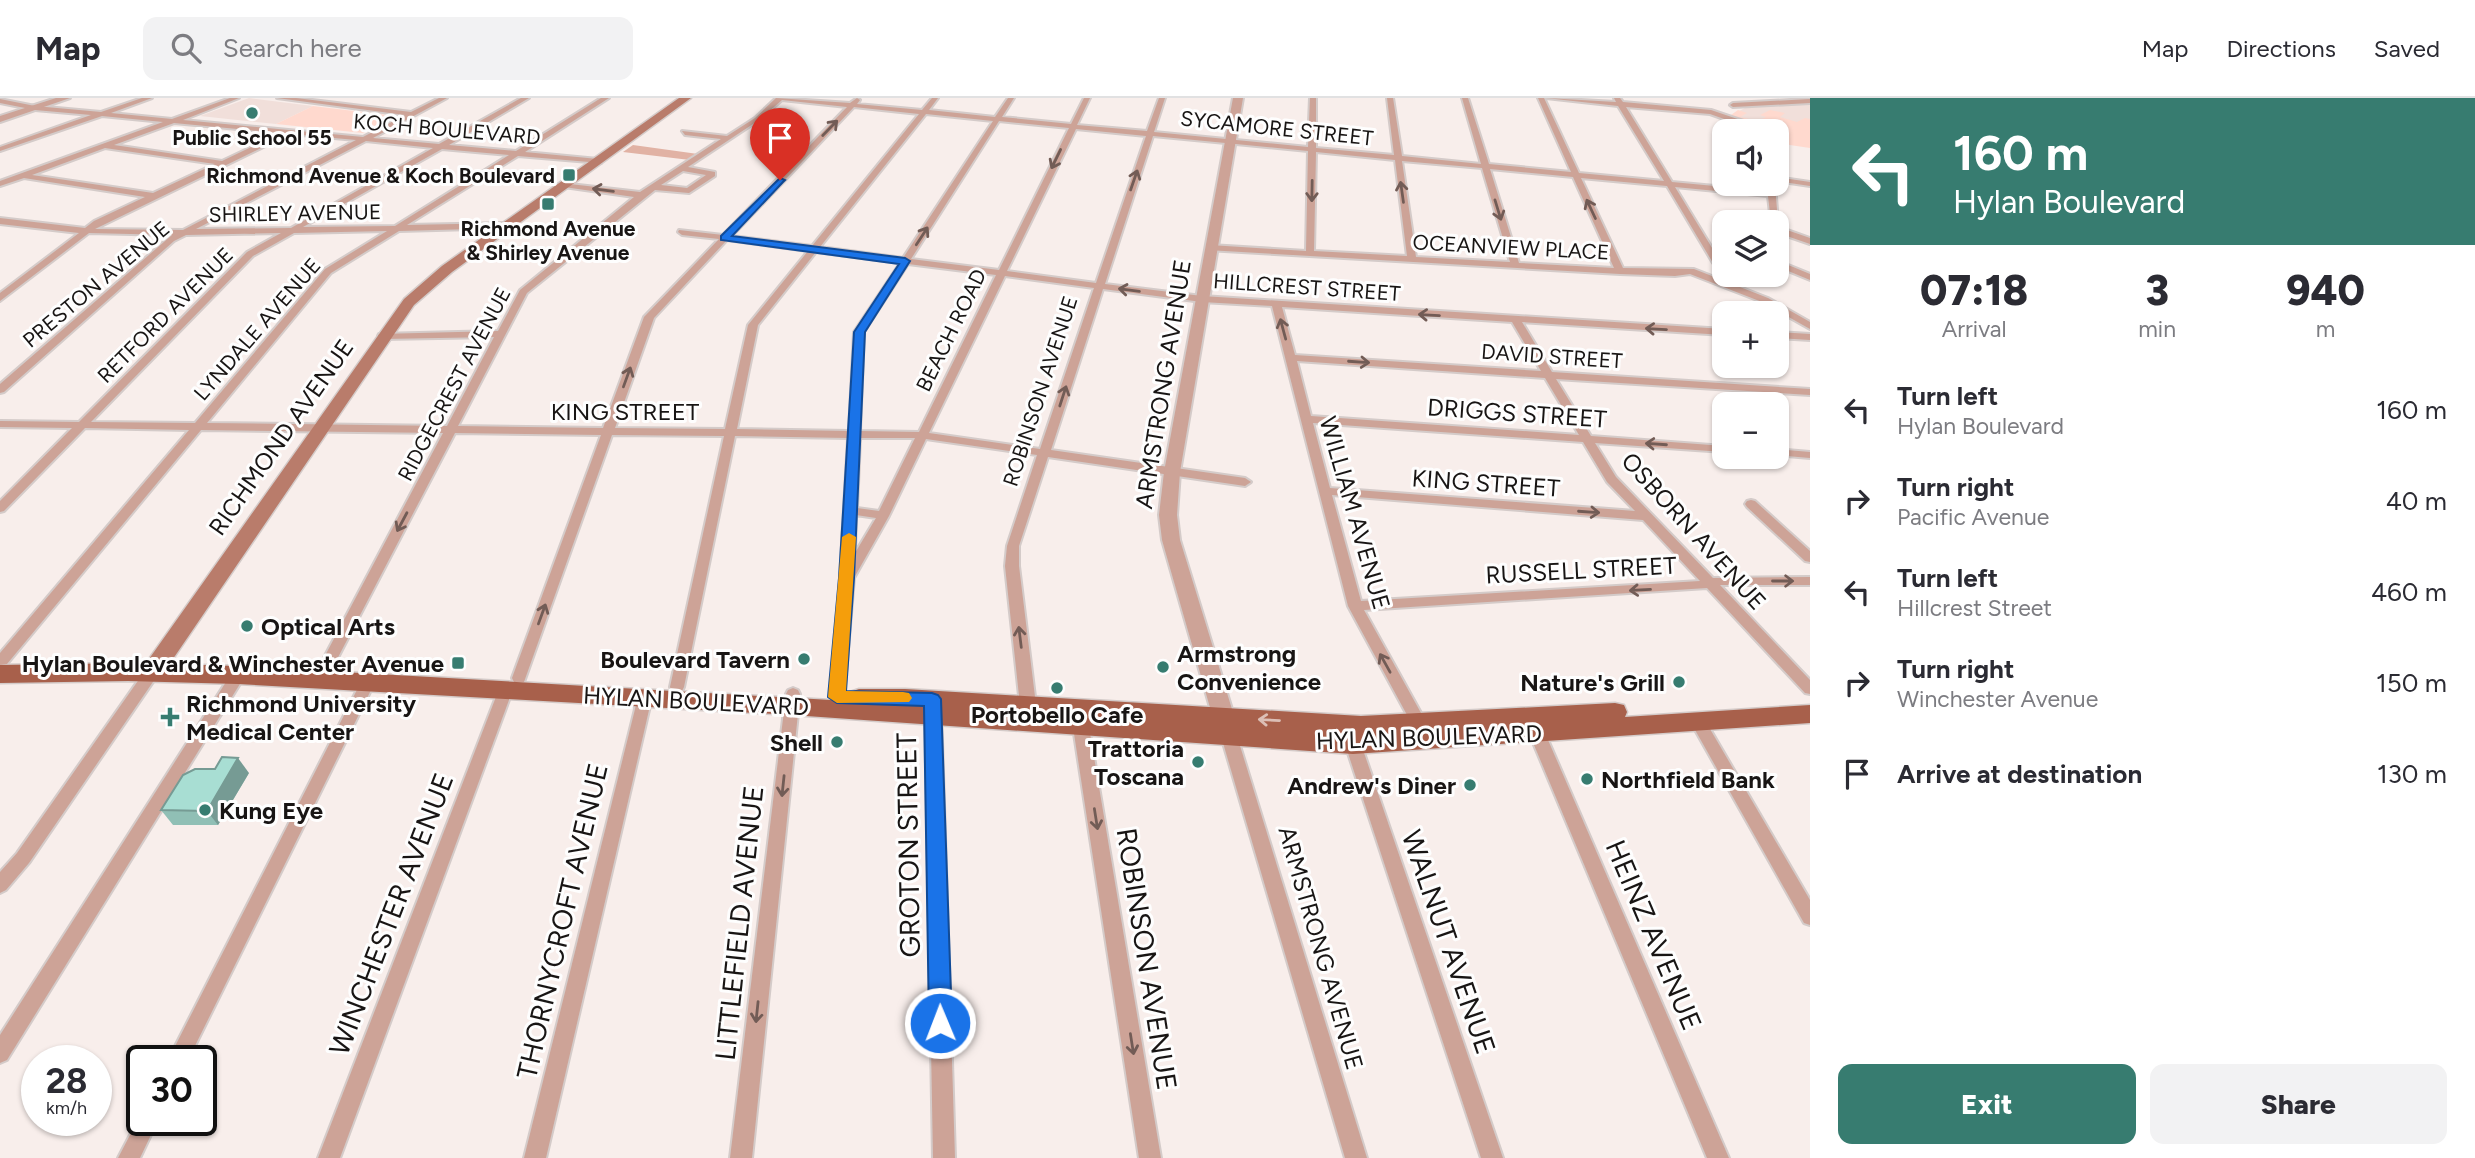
<!DOCTYPE html>
<meta charset="utf-8">
<style>
:root{--surface:#fff;--page:#f2f2f3;--text:#2b2b33;--muted:#7c7c81;--line:#e1e1e2;--accent:#377c70}
body{margin:0;font-family:Figtree,sans-serif;background:var(--page);color:var(--text);height:100vh;display:flex;flex-direction:column;font-size:26px;white-space:nowrap}
*{box-sizing:border-box;margin:0}
p{font-size:23px;color:var(--muted)}
.icon{flex:none;width:38px;height:38px;fill:none;stroke:currentColor;stroke-width:2;stroke-linecap:round;stroke-linejoin:round}
.map{position:relative;flex:1;overflow:hidden}
.side{display:flex;flex-direction:column;background:var(--surface);width:665px}
.side>*{flex:none}
.guide{background:#377c70;color:#fff;overflow:hidden}
.controls{position:absolute;left:1712px;top:21px;display:grid;gap:14px}
.controls a{display:grid;place-items:center;width:77px;height:77px;border-radius:14px;background:var(--surface);box-shadow:0 2px 5px #0004;font-size:35px}
.speed{position:absolute;left:21px;top:947px;display:flex;gap:14px;font-size:35px;font-weight:700;text-align:center}
.speed>*{display:grid;place-content:center;width:91px;height:91px;border-radius:50%;background:var(--surface);box-shadow:0 2px 5px #0004;line-height:1}
.speed small{font-size:18px;font-weight:400}
.speed .limit{border:4px solid #111;border-radius:10px;background:#fff;color:#111}
.pin{position:absolute;display:grid;place-items:center;width:60px;height:60px;color:#fff;margin:-72px -30px;border-radius:50% 50% 50% 0;rotate:-45deg;box-shadow:0 0 7px #0007}
.pin .icon{rotate:45deg}
.me{position:absolute;width:77px;margin:-38px;rotate:359deg;stroke-linejoin:round;filter:drop-shadow(0 0 5px #0008)}
.turn{display:flex;align-items:center;gap:24px;height:147px;padding:0 28px;font-size:32px}
.turn .icon{width:91px;height:91px;stroke-width:2.5}
.turn b{display:block;font-size:49px;line-height:60px}
.eta{display:flex;justify-content:space-evenly;align-items:center;height:119px;text-align:center}
.eta b{font-size:42px;font-weight:800;line-height:49px}
.button{display:flex;gap:14px;margin-top:auto;padding:14px 28px}
.button a{flex:1;height:80px;border-radius:14px;background:var(--accent);color:#fff;font-size:28px;font-weight:800;line-height:80px;text-align:center}
.button a+a{background:var(--page);color:var(--text)}
ul{padding:0;list-style:none}
li{display:flex;align-items:center;gap:21px;height:91px;padding:0 28px}
li div{flex:1}
li b{display:block;font-size:26px}
li em{font-style:normal}
header{display:flex;align-items:center;gap:42px;box-sizing:border-box;height:98px;padding:0 35px;background:var(--surface);border-bottom:2px solid var(--line)}
header strong{font-size:33px}
nav{display:flex;gap:38px;margin-inline-start:auto;font-size:24px}
.search{width:490px;height:63px;background:var(--page);display:flex;align-items:center;gap:18px;box-sizing:border-box;padding:0 24px;border-radius:14px;color:var(--muted);font-size:26px}
main{display:flex;flex:1;min-height:0}
.map>svg:first-child{display:block}
</style>
<header>
<strong>Map</strong>
<div class="search"><svg class="icon" aria-label="search" viewBox="0 0 24 24"><circle cx="10" cy="10" r="6"/><path d="M15 15l6 6"/></svg>Search here</div>
<nav><a>Map</a><a>Directions</a><a>Saved</a></nav>
</header>
<main>
<div class="map">
<svg width="1810" height="1060" viewBox="0 0 1810 1060">
<rect width="100%" height="100%" fill="#f8eeeb"/>
<g fill="#f1dfda">
<path d="M249,0l64,8 -37,18 -76,-8z"/>
<path d="M1810,5v27l-51,-5 -28,-10 16,-8z"/>
</g>
<g fill="#ffd9ce">
<path d="M313,8l82,10 -32,17 -87,-9z"/>
<path d="M1738,12l9,3 -7,4 18,4 8,-4 -6,-2 10,-5 15,3 -5,4 17,5 8,-4 5,1v29l-34,-5v-12l-45,-16z"/>
</g>
<path fill="#e1b2a4" d="M633,47l65,9 -8,6 -67,-8z"/>
<g fill="none" stroke-linecap="round" stroke-linejoin="round">
<defs>
<g id="minor">
<path d="M142,0h10l-41,15 61,6 58,-21h9l-56,22 180,17 42,-22 -128,-17h19l115,14 28,-14h8l-74,40 66,6 82,-46h8l-80,47 67,6 85,-53h8l-84,54 73,7h3v4l-83,-7 -111,69 100,-2 4,3 -1,2 -111,3 -68,42 -124,150 240,3 47,-89 -111,2 -5,-3 1,-2 119,-3 22,-41 114,-93 -70,-10 -4,-2 1,-2 79,9 81,-53 -36,-4 -3,-4 45,5 28,-18 21,-20 74,5 7,-5 3,2 -3,4 65,6 10,-12h6l-9,12 66,7 13,-19h6l-12,19 69,7 13,-26h6l-13,27 70,6 12,-33h6l-11,34 154,15 2,-49h6v50l78,7 -7,-57h6l9,58 79,8 -19,-66h6l21,66 82,8 -33,-74h6l35,75 85,8 -46,-75 -72,-8 70,4 -2,-4h6l3,4 88,8 56,19v2h-9l-48,-17 -84,-7 46,75 96,9 -1,-7h8l3,39 9,7 23,8v6l-29,-10 -5,-4v-8h-5l-3,-26 -93,-9 45,74 -7,2 -46,-77 -86,-8 42,90 71,1 74,29 42,24v7l-48,-27 -72,-28 -15,2 -55,-2 -413,-24v-4l3,-1 96,6 2,-100 -155,-15 -48,148 97,12 522,33v6l-202,-13 30,50 258,17v6l-254,-16 35,57 133,10v6l-129,-9 21,34 97,101 97,-1v8h-90l90,95v14l-5,-1 -98,-105 -343,22 62,112 -3,4h-10l-65,-120 -76,-300 -70,-4 -99,-13 -52,161 194,28 6,4 -6,4 -197,-29 -29,89v20l17,139 -3,4h-10l-3,-4 -15,-139 2,-20 30,-91 -111,-16 -37,77 -35,62 -10,119 -2,4h-10l-2,-4 10,-119 8,-140 -113,-2 -51,251 -2,4h-10l-2,-4 54,-251 -112,-1 -88,247h-10l-2,-4 89,-243 -146,-2 -122,234 -2,4h-10l-2,-4 124,-234 -242,-3 -194,234 -7,1v-12l189,-223 -104,-2 -81,83 -4,1v-11l72,-73 -72,-1v-6l79,1 168,-170 34,-19 -95,2 -12,6 -170,151 -4,1v-9l172,-149 -83,-2 -89,68v-8l79,-60 -79,-9v-6l85,10 9,-7 51,-24 -121,-19 -24,8v-5l163,-59 -61,-6 -102,35v-4l91,-32 -56,-5 -35,-7v-4l35,7 66,6zM782,2l65,7 -124,128 -44,-5 -1,2 4,3 37,4 -75,78 -41,111 -145,-2 69,-133 128,-103 34,3 26,-17v-4l-27,-5 71,-47zM854,9l65,7 -107,132 -80,-10zM926,16l67,7 -90,137 -83,-11zM999,23l70,7 -70,142 -88,-11zM174,25l107,10 -59,28 -108,-16zM1076,31l70,7 -50,147 -89,-12zM290,36l66,6 -173,90 -88,-1zM366,43l67,7 -142,80 -95,1zM105,50l110,16 -62,29 -121,-18zM442,51l67,6 -114,71 -92,1zM1316,54l79,8 12,96 -93,-5zM1402,63l80,7 28,94 -94,-5zM1490,71l83,8 41,91 -95,-5zM683,73l23,4 -19,13 -26,-3zM387,133l-62,38 -130,154 -104,-1 162,-166 41,-23zM727,142l81,11 -60,74 -23,104 -110,-1 39,-110zM816,154l84,11 -46,69 -5,99 -112,-2 21,-104zM908,166l88,11 -77,157 -59,-1 4,-99zM1005,178l89,12 -54,161 -111,-16zM1282,209l230,15 29,49 -246,-16zM1297,263l248,17 34,57 -268,-19zM1313,325l270,19 24,40 28,29 -305,-23zM860,340h55l-36,73 -22,-3zM1332,397l311,25 57,61 -339,20zM856,417l20,3 -21,35z"/>
<path d="M1810,1v4l-77,4 -3,-2 3,-2z"/>
<path d="M1776,79l34,5v4l-34,-5z"/>
<path d="M1776,162l34,14v6l-34,-14z"/>
<path d="M1776,234l34,2v6l-34,-2z"/>
<path d="M1776,351l34,3v6l-34,-3z"/>
<path d="M1751,402l4,1 55,50v11l-5,-1 -58,-54 -2,-3 2,-3z"/>
<path d="M152,569l5,1 2,4 -2,4 -128,187 -23,27 -6,3v-21l17,-19 130,-185z"/>
<path d="M238,572l5,1 2,4 -2,4 -236,381 -7,3v-28l233,-364z"/>
<path d="M368,579l5,1 2,4 -187,378h-20l193,-378 2,-4z"/>
<path d="M506,586l5,1 2,4 -173,469h-22l181,-469 2,-4z"/>
<path d="M793,590l5,2 2,4 -48,464h-22l56,-464 2,-4z"/>
<path d="M645,593l5,2 2,4 -106,461h-22l114,-461 2,-4z"/>
<path d="M933,604l5,2 3,4 14,450h-22l-8,-450 3,-4z"/>
<path d="M1698,617l5,2 107,183v25l-6,-2 -114,-202 3,-4z"/>
<path d="M1081,623l5,2 3,4 72,431h-22l-66,-431 3,-4z"/>
<path d="M1537,629l5,2 3,4 184,425h-22l-178,-425 3,-4z"/>
<path d="M1229,632l5,2 3,4 130,422h-22l-124,-422 3,-4z"/>
<path d="M1353,640l6,2 2,4 142,414h-22l-136,-414 2,-4z"/>
<path d="M142,1014v8h16l-18,38h-22z"/>
</g>
<g id="tertiary">
<path d="M56,0h14l-70,24v-6z"/>
<path d="M1233,0h10l-63,374 -3,43 3,25 59,192 -3,6 -8,2 -8,-2 -3,-6 -55,-192 -3,-25 5,-43z"/>
</g>
<path id="secondary" d="M679,0h12l-239,174 -38,33 -254,373 -8,2 -8,-2 -3,-6 3,-6 260,-367 38,-33z"/>
<path id="primary" d="M128,565l110,3 610,35 2,-9 9,-3h46l456,27 254,-13 9,2 3,7 -2,5 185,-12v18l-457,31 -561,-39 -554,-31 -110,-3 -128,2v-18z"/>
</defs>
<use href="#minor" stroke="#d4cbc9" stroke-width="4"/>
<use href="#tertiary" stroke="#d4cbc9" stroke-width="4"/>
<use href="#secondary" stroke="#d4cbc9" stroke-width="3"/>
<use href="#primary" stroke="#d4cbc9" stroke-width="3"/>
<use href="#minor" fill="#cda397" fill-rule="evenodd"/>
<use href="#tertiary" fill="#cda397" fill-rule="evenodd"/>
<use href="#secondary" fill="#b97c6b" fill-rule="evenodd"/>
<use href="#primary" fill="#a8604b" fill-rule="evenodd"/>
</g>
<path fill="#90bfb5" d="M249,675l-31,52h-45l-12,-15z"/>
<path fill="#769b94" d="M238,660l11,15 -31,52 -11,-14z"/>
<path fill="#a8ded3" stroke="#769b94" stroke-width="2" d="M222,659l16,1 -31,53 -46,-1 22,-35 12,-6h20z"/>
<defs><path id="oneway-shaft" d="M-6 0H5M1.5-3L5.5 0L1.5 3" fill="none" stroke-width="1.6" stroke-linecap="round" stroke-linejoin="round" transform="scale(1.75)"/></defs>
<g stroke="#725c56">
<use href="#oneway-shaft" transform="translate(830 30) rotate(-46)"/>
<use href="#oneway-shaft" transform="translate(1056 61) rotate(116)"/>
<use href="#oneway-shaft" transform="translate(1134 82) rotate(-71)"/>
<use href="#oneway-shaft" transform="translate(603 92) rotate(-173)"/>
<use href="#oneway-shaft" transform="translate(1312 93) rotate(91)"/>
<use href="#oneway-shaft" transform="translate(1402 94) rotate(-98)"/>
<use href="#oneway-shaft" transform="translate(1591 111) rotate(-115)"/>
<use href="#oneway-shaft" transform="translate(1498 112) rotate(73)"/>
<use href="#oneway-shaft" transform="translate(922 138) rotate(-57)"/>
<use href="#oneway-shaft" transform="translate(1129 192) rotate(-173)"/>
<use href="#oneway-shaft" transform="translate(1429 217) rotate(-177)"/>
<use href="#oneway-shaft" transform="translate(1283 231) rotate(-105)"/>
<use href="#oneway-shaft" transform="translate(1656 231) rotate(-177)"/>
<use href="#oneway-shaft" transform="translate(1359 264) rotate(4)"/>
<use href="#oneway-shaft" transform="translate(627 279) rotate(-70)"/>
<use href="#oneway-shaft" transform="translate(1063 298) rotate(-72)"/>
<use href="#oneway-shaft" transform="translate(1656 346) rotate(-176)"/>
<use href="#oneway-shaft" transform="translate(1589 414) rotate(4)"/>
<use href="#oneway-shaft" transform="translate(402 424) rotate(118)"/>
<use href="#oneway-shaft" transform="translate(1783 483)"/>
<use href="#oneway-shaft" transform="translate(1640 492) rotate(177)"/>
<use href="#oneway-shaft" transform="translate(542 516) rotate(-70)"/>
<use href="#oneway-shaft" transform="translate(1020 539) rotate(-97)"/>
<use href="#oneway-shaft" transform="translate(1385 565) rotate(-119)"/>
<use href="#oneway-shaft" transform="translate(783 688) rotate(96)"/>
<use href="#oneway-shaft" transform="translate(1096 721) rotate(81)"/>
<use href="#oneway-shaft" transform="translate(757 914) rotate(96)"/>
<use href="#oneway-shaft" transform="translate(1132 946) rotate(81)"/>
</g>
<use stroke="#dcbfb6" href="#oneway-shaft" transform="translate(1269 622) rotate(-177)"/>
<path fill="#1a73e8" stroke="#114b97" stroke-width="2" d="M780,80l5,2 -2,2 -51,54 173,22 5,3 -45,71 -11,246 -8,113 86,2 6,2 3,4 11,324 -4,8 -8,3 -7,-3 -4,-8 -5,-317 -87,-3 -9,-6 11,-119 15,-246 45,-68 -178,-24v-4z"/>
<path fill="#f59e0b" d="M849,435l7,4 -10,154 57,1 6,1 3,5 -3,4 -72,1 -9,-6 14,-160z"/>
<g fill="#377c70" stroke="#fefefe" stroke-width="2.5">
<circle cx="252" cy="15" r="7"/>
<rect x="562" y="70" width="14" height="14" rx="3.5"/>
<rect x="541" y="99" width="14" height="14" rx="3.5"/>
<circle cx="247" cy="528" r="7"/>
<circle cx="804" cy="561" r="7"/>
<rect x="451" y="558" width="14" height="14" rx="3.5"/>
<circle cx="1163" cy="569" r="7"/>
<circle cx="1679" cy="584" r="7"/>
<circle cx="1057" cy="590" r="7"/>
<path d="M166.5 608.5h7v7h7v7h-7v7h-7v-7h-7v-7h7z"/>
<circle cx="837" cy="644" r="7"/>
<circle cx="1198" cy="664" r="7"/>
<circle cx="1587" cy="681" r="7"/>
<circle cx="1470" cy="687" r="7"/>
<circle cx="205" cy="712" r="7"/>
</g>
<g text-anchor="middle" dominant-baseline="central" stroke-width="6" stroke-linejoin="round" paint-order="stroke">
<g font-size="21" fill="#181514" stroke="#fefefe">
<text transform="translate(1277 30) rotate(6)">SYCAMORE STREET</text>
<text transform="translate(447 31) rotate(5)">KOCH BOULEVARD</text>
<text transform="translate(295 115) rotate(-1)">SHIRLEY AVENUE</text>
<text transform="translate(1511 149) rotate(3)">OCEANVIEW PLACE</text>
<text transform="translate(96 186) rotate(-40)">PRESTON AVENUE</text>
<text transform="translate(1307 189) rotate(4)">HILLCREST STREET</text>
<text transform="translate(165 217) rotate(-45)">RETFORD AVENUE</text>
<text transform="translate(257 231) rotate(-49)">LYNDALE AVENUE</text>
<text transform="translate(951 232) rotate(-64)">BEACH ROAD</text>
<text transform="translate(1552 258) rotate(4)">DAVID STREET</text>
<text transform="translate(454 286) rotate(-62)">RIDGECREST AVENUE</text>
<text transform="translate(1040 293) rotate(-72)">ROBINSON AVENUE</text>
</g>
<g font-size="21" font-weight="bold" fill="#181514" stroke="#fefefe">
<text x="252" y="39">Public School 55</text>
<text x="555" y="77" text-anchor="end">Richmond Avenue &amp; Koch Boulevard</text>
<text x="548" y="130">Richmond Avenue<tspan x="548" dy="24">&amp; Shirley Avenue</tspan></text>
</g>
<g font-size="24" fill="#181514" stroke="#fefefe">
<text transform="translate(1163 286) rotate(-81)">ARMSTRONG AVENUE</text>
<text x="625" y="313">KING STREET</text>
<text transform="translate(1517 315) rotate(4)">DRIGGS STREET</text>
<text transform="translate(281 339) rotate(-55)">RICHMOND AVENUE</text>
<text transform="translate(1486 385) rotate(4)">KING STREET</text>
<text transform="translate(1355 415) rotate(74)">WILLIAM AVENUE</text>
<text transform="translate(1694 433) rotate(48)">OSBORN AVENUE</text>
<text transform="translate(1581 472) rotate(-3)">RUSSELL STREET</text>
<text transform="translate(696 603) rotate(3)">HYLAN BOULEVARD</text>
<text transform="translate(1429 639) rotate(-2)">HYLAN BOULEVARD</text>
<text transform="translate(1321 850) rotate(74)">ARMSTRONG AVENUE</text>
</g>
<g font-size="24" font-weight="bold" fill="#181514" stroke="#fefefe" text-anchor="end">
<text x="261" y="528" text-anchor="start">Optical Arts</text>
<text x="1177" y="555" text-anchor="start">Armstrong<tspan x="1177" dy="28">Convenience</tspan></text>
<text x="790" y="561">Boulevard Tavern</text>
<text x="444" y="565">Hylan Boulevard &amp; Winchester Avenue</text>
<text x="1665" y="584">Nature's Grill</text>
<text x="186" y="605" text-anchor="start">Richmond University<tspan x="186" dy="28">Medical Center</tspan></text>
<text x="1057" y="616" text-anchor="middle">Portobello Cafe</text>
<text x="823" y="644">Shell</text>
<text x="1184" y="650">Trattoria<tspan x="1184" dy="28">Toscana</tspan></text>
<text x="1601" y="681" text-anchor="start">Northfield Bank</text>
<text x="1456" y="687">Andrew's Diner</text>
<text x="219" y="712" text-anchor="start">Kung Eye</text>
</g>
<g font-size="28" fill="#181514" stroke="#fefefe">
<text transform="translate(908 747) rotate(-91)">GROTON STREET</text>
<text transform="translate(391 816) rotate(-69)">WINCHESTER AVENUE</text>
<text transform="translate(562 823) rotate(-77)">THORNYCROFT AVENUE</text>
<text transform="translate(739 825) rotate(-84)">LITTLEFIELD AVENUE</text>
<text transform="translate(1654 837) rotate(67)">HEINZ AVENUE</text>
<text transform="translate(1449 844) rotate(71)">WALNUT AVENUE</text>
<text transform="translate(1147 861) rotate(81)">ROBINSON AVENUE</text>
</g>
</g>
</svg>
<div class="controls">
<a><svg class="icon" aria-label="sound" viewBox="0 0 24 24"><path d="M4 9h4l5-4v14l-5-4H4zM17 9q2 3 0 6"/></svg></a>
<a><svg class="icon" aria-label="layers" viewBox="0 0 24 24"><path d="M12 4l9 5-9 5-9-5zM3 14l9 5 9-5"/></svg></a>
<a>+</a>
<a>−</a>
</div>
<div class="speed"><div>28<small>km/h</small></div><div class="limit">30</div></div>
<div class="pin" style="left:780px;top:82px;background:#d93025"><svg class="icon" aria-label="arrive" viewBox="0 0 24 24"><path d="M6 21V4h12l-3 4 3 4H6"/></svg></div>
<svg class="me" style="left:940px;top:925px" viewBox="-20 -20 40 40"><circle r="17" fill="#1a73e8" stroke="#fff" stroke-width="3"/><path d="M0-11L8 9 0 5-8 9z" fill="#fff"/></svg>
</div>
<section class="side">
<div class="guide">
<div class="turn"><svg class="icon" aria-label="left" viewBox="0 0 24 24"><path d="M17 20v-9H6M10 6l-5 5 5 5"/></svg><div><b>160 m</b>Hylan Boulevard</div></div>
</div>
<div class="eta">
<div><b>07:18</b><p>Arrival</p></div>
<div><b>3</b><p>min</p></div>
<div><b>940</b><p>m</p></div>
</div>
<ul>
<li><svg class="icon" aria-label="left" viewBox="0 0 24 24"><path d="M17 20v-9H6M10 6l-5 5 5 5"/></svg><div><b>Turn left</b><p>Hylan Boulevard</p></div><em>160 m</em></li>
<li><svg class="icon" aria-label="right" viewBox="0 0 24 24"><path d="M7 20v-9h11M14 6l5 5-5 5"/></svg><div><b>Turn right</b><p>Pacific Avenue</p></div><em>40 m</em></li>
<li><svg class="icon" aria-label="left" viewBox="0 0 24 24"><path d="M17 20v-9H6M10 6l-5 5 5 5"/></svg><div><b>Turn left</b><p>Hillcrest Street</p></div><em>460 m</em></li>
<li><svg class="icon" aria-label="right" viewBox="0 0 24 24"><path d="M7 20v-9h11M14 6l5 5-5 5"/></svg><div><b>Turn right</b><p>Winchester Avenue</p></div><em>150 m</em></li>
<li><svg class="icon" aria-label="arrive" viewBox="0 0 24 24"><path d="M6 21V4h12l-3 4 3 4H6"/></svg><div><b>Arrive at destination</b></div><em>130 m</em></li>
</ul>
<div class="button"><a>Exit</a><a>Share</a></div>
</section>
</main>
